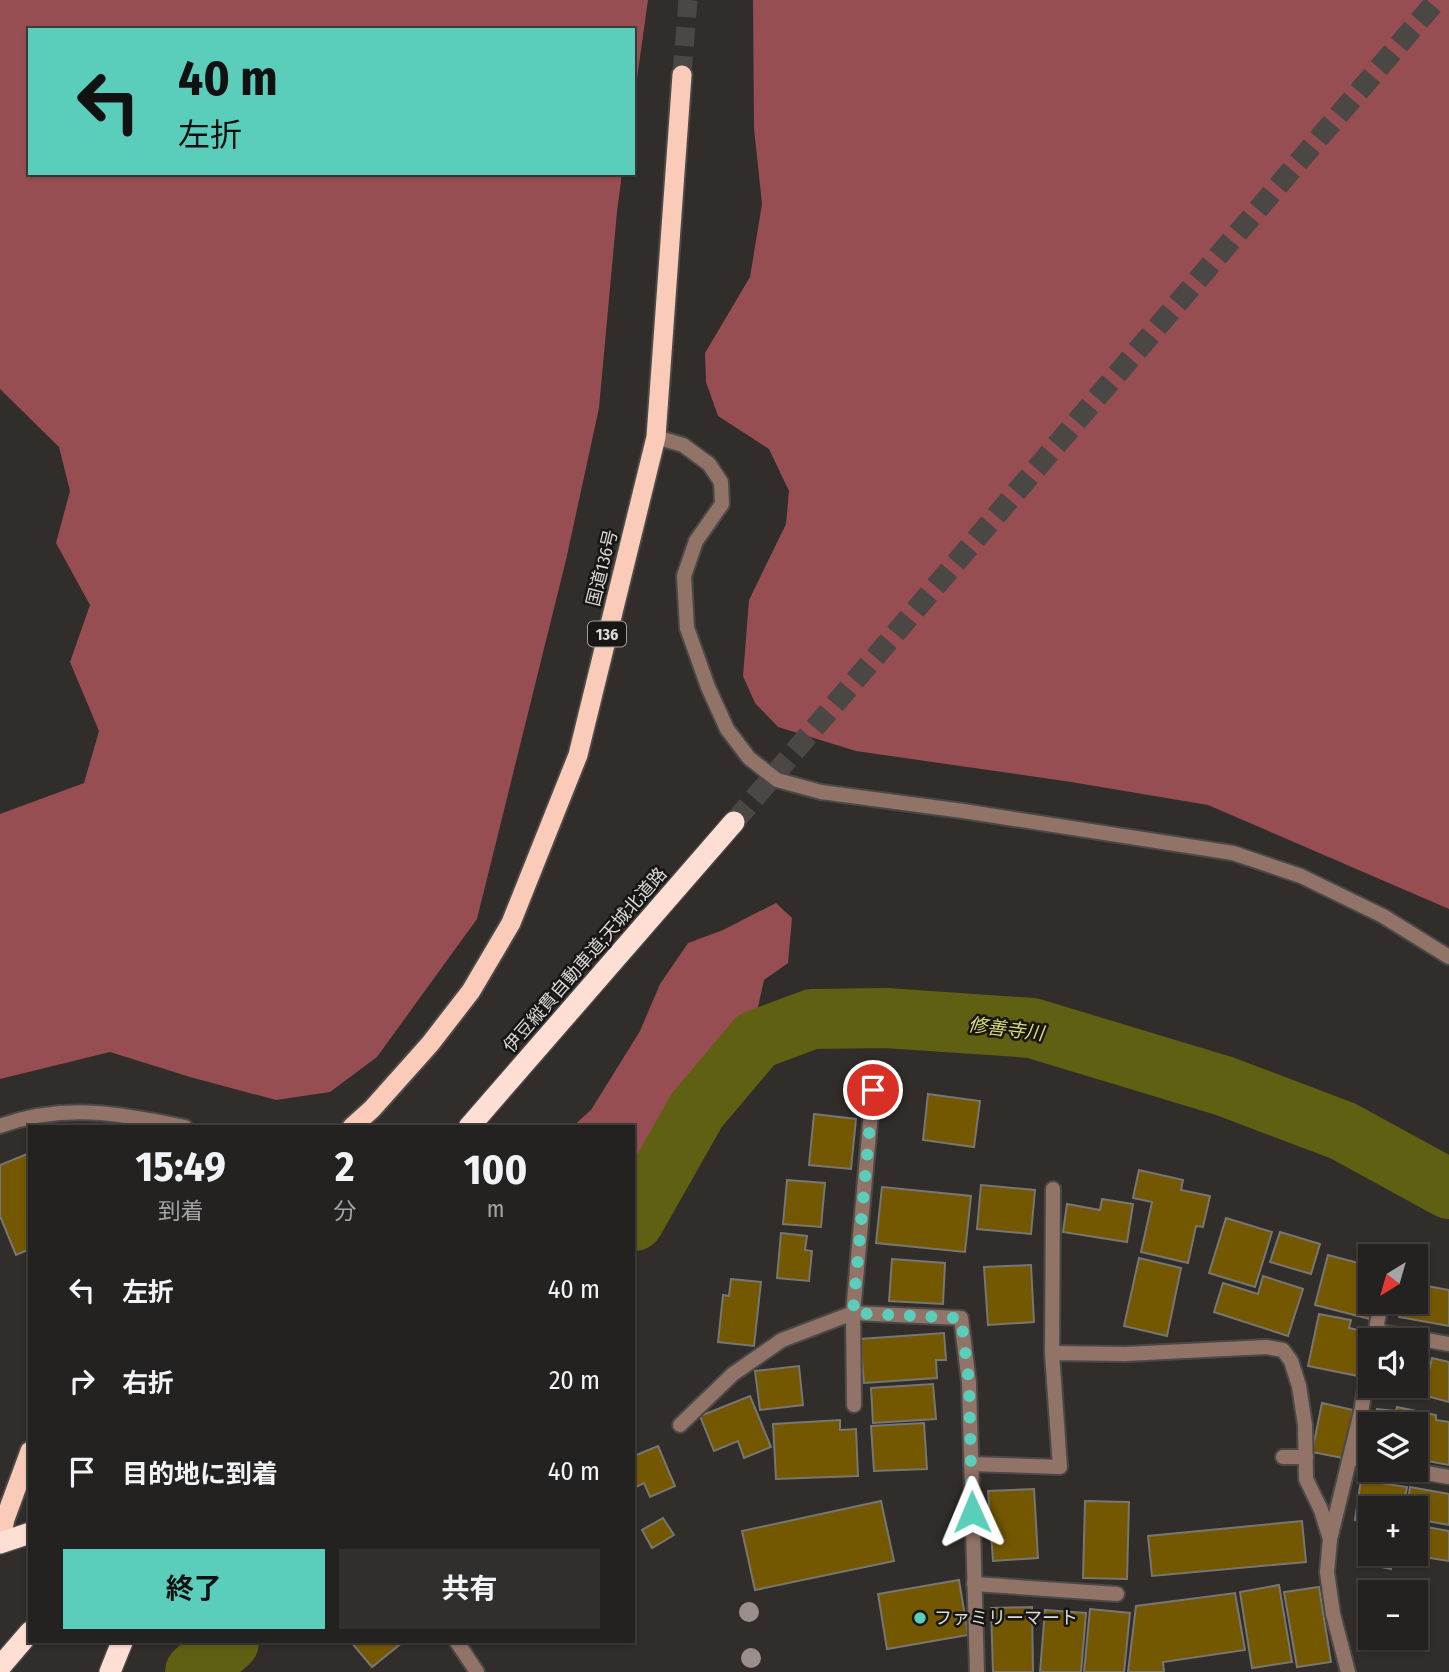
<!DOCTYPE html>
<html lang="ja">
<meta charset="utf-8">
<style>
:root{--surface:#242220;--page:#302f2d;--text:#f1f3f6;--muted:#a3a4a5;--line:#413f3e;--accent:#5bcebb}
body{margin:0;font-family:"Fira Sans Condensed","Noto Sans JP",sans-serif;background:var(--page);color:var(--text);height:100vh;display:flex;flex-direction:column;font-size:26px;white-space:nowrap}
*{box-sizing:border-box;margin:0}
p{font-size:23px;color:var(--muted)}
.icon{flex:none;width:38px;height:38px;fill:none;stroke:currentColor;stroke-width:2;stroke-linecap:round;stroke-linejoin:round}
.map{position:relative;flex:1;overflow:hidden}
.side{position:absolute;left:28px;top:1125px;width:607px;height:518px;display:flex;flex-direction:column;background:var(--surface);border-radius:0px;box-shadow:0 2px 5px #0004,0 0 0 2px var(--line)}
.side>*{flex:none}
.hud{position:absolute;left:28px;top:28px;width:607px;height:147px;border-radius:0px;box-shadow:0 2px 5px #0004,0 0 0 2px var(--line);background:#5bcebb;color:#111;overflow:hidden}
.needle{width:46px;rotate:217deg}
.fabs{position:absolute;left:1358px;top:1244px;display:grid;gap:14px}
.fabs a{display:grid;place-items:center;width:70px;height:70px;border-radius:0px;background:var(--surface);box-shadow:0 2px 5px #0004,0 0 0 2px var(--line);font-size:35px}
.pin{position:absolute;display:grid;place-items:center;width:60px;height:60px;color:#fff;margin:-30px;border:4px solid #fff;border-radius:50%;box-shadow:0 2px 7px #0007}
.me{position:absolute;width:77px;margin:-38px;rotate:359deg;stroke-linejoin:round;filter:drop-shadow(0 0 5px #0008)}
.turn{display:flex;align-items:center;gap:24px;height:147px;padding:0 35px;font-size:32px}
.turn .icon{width:91px;height:91px;stroke-width:2.5}
.turn b{display:block;font-size:49px;line-height:60px}
.eta{display:flex;justify-content:space-evenly;align-items:center;height:119px;text-align:center}
.eta b{font-size:42px;font-weight:700;line-height:49px}
.primary-button{display:flex;gap:14px;margin-top:auto;padding:14px 35px}
.primary-button a{flex:1;height:80px;border-radius:0px;background:var(--accent);color:#111;font-size:28px;font-weight:700;line-height:80px;text-align:center}
.primary-button a+a{background:var(--page);color:var(--text)}
ul{padding:0;list-style:none}
li{display:flex;align-items:center;gap:21px;height:91px;padding:0 35px}
li div{flex:1}
li b{display:block;font-size:26px}
li em{font-style:normal}
.map>svg:first-child{display:block}
</style>
<div class="map">
<svg width="1449" height="1672" viewBox="0 0 1449 1672">
<rect width="100%" height="100%" fill="#302d2b"/>
<g fill="#964e52">
<path d="M0,0h648l-14,100v-70h-604v143h592l-5,39 -18,196 -33,152 -89,359 -100,138 -47,35 -54,8 -86,-23 -80,-25 -110,27v-265l84,-31 15,-52 -29,-69 20,-57 -34,-62 14,-52 -11,-44 -59,-58z"/>
<path d="M753,0h696v909l-241,-104 -137,-23 -215,-31 -78,-24 -23,-24 -12,-27 6,-76 37,-76 3,-33 -20,-42 -51,-33 -12,-34 -1,-29 45,-76 12,-73 -8,-76z"/>
<path d="M776,903l16,15 -4,45 -24,17 -8,36 -21,19 -18,27 -49,62 -34,68v-65h-62l19,-17 49,-79 20,-47 28,-41 35,-13z"/>
</g>
<g fill="none" stroke-linecap="round" stroke-linejoin="round">
<g stroke="#5f6011" stroke-width="60">
<path d="M634,1221l63,-111 59,-70 56,-21 74,-1 146,10 192,58 119,45 106,58"/>
<path d="M195,1672l34,-30"/>
</g>
</g>
<g fill="#735701" stroke="#787673" stroke-width="2">
<path d="M928,1094l52,7 -6,46 -51,-7z"/>
<path d="M814,1114l42,5 -5,50 -42,-4z"/>
<path d="M27,1154l3,6v89l-14,6 -16,-39v-51z"/>
<path d="M1139,1170l44,10 -2,10 29,6 -7,31 -7,-1 -8,37 -47,-11 11,-50 -19,-4z"/>
<path d="M787,1180l38,3 -4,44 -38,-3z"/>
<path d="M981,1185l54,5 -4,44 -54,-5z"/>
<path d="M882,1187l89,9 -6,56 -89,-9z"/>
<path d="M1102,1199l31,5 -6,38 -64,-10 4,-28 33,6z"/>
<path d="M1226,1218l46,14 -17,55 -46,-14z"/>
<path d="M1280,1232l40,12 -9,30 -41,-12z"/>
<path d="M781,1233l26,3 -2,14 7,1 -3,30 -32,-3z"/>
<path d="M1328,1255l42,11v36h4l-4,17 -55,-14z"/>
<path d="M1139,1258l42,10 -14,68 -43,-10z"/>
<path d="M892,1259l53,4 -2,41 -54,-3z"/>
<path d="M1031,1265l3,57 -46,3 -4,-58z"/>
<path d="M1263,1276l40,13 -15,47 -74,-24 9,-29 35,11z"/>
<path d="M731,1279l30,3 -7,64 -36,-4 5,-47 6,1z"/>
<path d="M1416,1284l33,6v36l-50,-9 2,-15h15z"/>
<path d="M1319,1314l32,6 -2,8 18,4 -9,44 -50,-10z"/>
<path d="M944,1333l2,27h-10l1,18 -73,5 -4,-44z"/>
<path d="M1432,1358l17,4v40l-26,-7z"/>
<path d="M799,1366l4,39 -43,5 -5,-39z"/>
<path d="M933,1384l3,35 -63,4 -2,-35z"/>
<path d="M750,1396l21,51 -27,11 -6,-17 -24,10 -14,-35z"/>
<path d="M1322,1403l31,7 -10,48 -31,-6z"/>
<path d="M1397,1407l39,8v5l13,2v43l-33,-6v-35h-42l3,-15 19,2z"/>
<path d="M840,1420v10l16,-1 2,47 -82,3 -3,-55z"/>
<path d="M924,1423l3,46 -53,2 -3,-45z"/>
<path d="M658,1446l17,40 -25,11 -6,-14 -10,5v-32z"/>
<path d="M1361,1480l46,7 -4,21h-33v15l-15,-3z"/>
<path d="M1410,1487l39,7v31l-33,-6v-11h-9z"/>
<path d="M1034,1489l4,69 -45,3 -5,-70z"/>
<path d="M881,1501l13,60 -139,29 -13,-59z"/>
<path d="M1085,1501l44,1 -2,77 -44,-1z"/>
<path d="M663,1518l11,17 -22,13 -10,-18z"/>
<path d="M1302,1521l4,41 -154,14 -4,-40z"/>
<path d="M1363,1526l7,1v27h23l-2,15 -34,-7z"/>
<path d="M1421,1526l28,5v30l-32,-5z"/>
<path d="M959,1580l9,55 -81,14 -9,-55z"/>
<path d="M1279,1585l13,77 -40,6 -12,-76z"/>
<path d="M1319,1587l12,75 -34,5 -13,-75z"/>
<path d="M1235,1593l10,57 -82,12 1,10h-36l8,-66z"/>
<path d="M1032,1607l1,65h-40l-2,-64z"/>
<path d="M1090,1609l40,4 -6,59h-40z"/>
<path d="M1045,1610l41,3 -5,59h-41z"/>
<path d="M351,1642h52l-31,25z"/>
</g>
<g fill="none" stroke-linecap="round" stroke-linejoin="round">
<path stroke="#4a4745" stroke-width="19" stroke-dasharray="19 10" stroke-linecap="butt" d="M682,75l6,-75"/>
<path stroke="#4a4745" stroke-width="21" stroke-dasharray="21 10" stroke-linecap="butt" d="M734,822l703,-822"/>
<defs>
<g id="service">
<path d="M1376,1331l73,13"/>
<path d="M1350,1458l20,4"/>
<path d="M1410,1470l39,7"/>
</g>
<g id="minor">
<path d="M873,1090l-20,223 108,5 8,65 8,289"/>
<path d="M0,1126c64,-23 120,-13 185,1"/>
<path d="M1374,1340l7,-37"/>
<path d="M1052,1353l1,-164"/>
<path d="M680,1425l53,-51 49,-34 71,-27 1,92"/>
<path d="M1283,1457h23"/>
<path d="M971,1464l89,3 -8,-114 73,1 141,-7 17,3 8,11 8,25 6,39 1,54 15,31 9,29"/>
<path d="M974,1584l143,10"/>
<path d="M457,1642l20,30"/>
<path d="M1348,1672l-15,-58 -6,-42 3,-33 31,-127 9,-52"/>
</g>
<path id="tertiary" d="M656,437l27,8 26,19 12,18 1,22 -26,37 -12,35 3,52 21,59 19,42 22,29 28,22 44,12 142,19 270,42 68,23 82,40 66,41"/>
<g id="trunk">
<path d="M352,1127l20,-18 58,-65 41,-53 40,-68 67,-168 78,-318 26,-362"/>
<path d="M0,1542l5,-23 25,-68"/>
</g>
<g id="motorway">
<path d="M469,1127l265,-305"/>
<path d="M0,1543l30,-10"/>
<path d="M0,1667l30,-35"/>
<path d="M110,1672l12,-30"/>
</g>
</defs>
<use href="#service" stroke="#4b4947" stroke-width="18"/>
<use href="#minor" stroke="#4b4947" stroke-width="18"/>
<use href="#tertiary" stroke="#4b4947" stroke-width="18"/>
<use href="#trunk" stroke="#4b4947" stroke-width="23"/>
<use href="#motorway" stroke="#4b4947" stroke-width="24"/>
<use href="#service" stroke="#927367" stroke-width="14"/>
<use href="#minor" stroke="#927367" stroke-width="14"/>
<use href="#tertiary" stroke="#927367" stroke-width="14"/>
<use href="#trunk" stroke="#fbcbba" stroke-width="19"/>
<use href="#motorway" stroke="#ffdfd4" stroke-width="21"/>
</g>
<g fill="#9c8e8d">
<circle cx="749" cy="1612" r="10"/>
<circle cx="751" cy="1658" r="10"/>
</g>
<g fill="none" stroke-linecap="round" stroke-linejoin="round">
<path stroke="#5bcebb" stroke-width="12" stroke-dasharray="0 21.6" d="M873,1090l-20,223 108,5 8,64 3,130"/>
</g>
<circle fill="#5bcebb" stroke="#171615" stroke-width="2.5" cx="920" cy="1618" r="7"/>
<g text-anchor="middle" dominant-baseline="central" stroke-width="5" stroke-linejoin="round" paint-order="stroke">
<rect fill="#171615" stroke="#a09f9e" stroke-width="2" x="588" y="621.5" width="38" height="25" rx="5"/>
<g font-size="16" font-weight="bold" fill="#dbdad8">
<text x="607" y="634">136</text>
</g>
<g font-size="18" fill="#dbdad8" stroke="#171615">
<text transform="translate(602 568) rotate(-76)">国道136号</text>
<text transform="translate(585 960) rotate(-49)">伊豆縦貫自動車道;天城北道路</text>
</g>
<g font-size="18" fill="#dbdad8" stroke="#171615" text-anchor="start">
<text x="934" y="1618">ファミリーマート</text>
</g>
<g font-size="19" font-style="italic" fill="#dade77" stroke="#171615">
<text transform="translate(1006 1029) rotate(7)">修善寺川</text>
</g>
</g>
</svg>
<div class="fabs">
<a><svg class="needle" viewBox="-14 -14 28 28"><path d="M0-13l5 13h-10z" fill="#e53935"/><path d="M0 13l5-13h-10z" fill="#a3a4a5"/></svg></a>
<a><svg class="icon" aria-label="sound" viewBox="0 0 24 24"><path d="M4 9h4l5-4v14l-5-4H4zM17 9q2 3 0 6"/></svg></a>
<a><svg class="icon" aria-label="layers" viewBox="0 0 24 24"><path d="M12 4l9 5-9 5-9-5zM3 14l9 5 9-5"/></svg></a>
<a>+</a>
<a>−</a>
</div>
<div class="pin" style="left:873px;top:1090px;background:#d93025"><svg class="icon" aria-label="arrive" viewBox="0 0 24 24"><path d="M6 21V4h12l-3 4 3 4H6"/></svg></div>
<svg class="me" style="left:972px;top:1512px" viewBox="-20 -20 40 40"><path d="M0-17L14 15 0 8-14 15z" fill="#5bcebb" stroke="#fff" stroke-width="4"/></svg>
<div class="hud">
<div class="turn"><svg class="icon" aria-label="left" viewBox="0 0 24 24"><path d="M17 20v-9H6M10 6l-5 5 5 5"/></svg><div><b>40 m</b>左折</div></div>
</div>
<section class="side">
<div class="eta">
<div><b>15:49</b><p>到着</p></div>
<div><b>2</b><p>分</p></div>
<div><b>100</b><p>m</p></div>
</div>
<ul>
<li><svg class="icon" aria-label="left" viewBox="0 0 24 24"><path d="M17 20v-9H6M10 6l-5 5 5 5"/></svg><div><b>左折</b></div><em>40 m</em></li>
<li><svg class="icon" aria-label="right" viewBox="0 0 24 24"><path d="M7 20v-9h11M14 6l5 5-5 5"/></svg><div><b>右折</b></div><em>20 m</em></li>
<li><svg class="icon" aria-label="arrive" viewBox="0 0 24 24"><path d="M6 21V4h12l-3 4 3 4H6"/></svg><div><b>目的地に到着</b></div><em>40 m</em></li>
</ul>
<div class="primary-button"><a>終了</a><a>共有</a></div>
</section>
</div>
